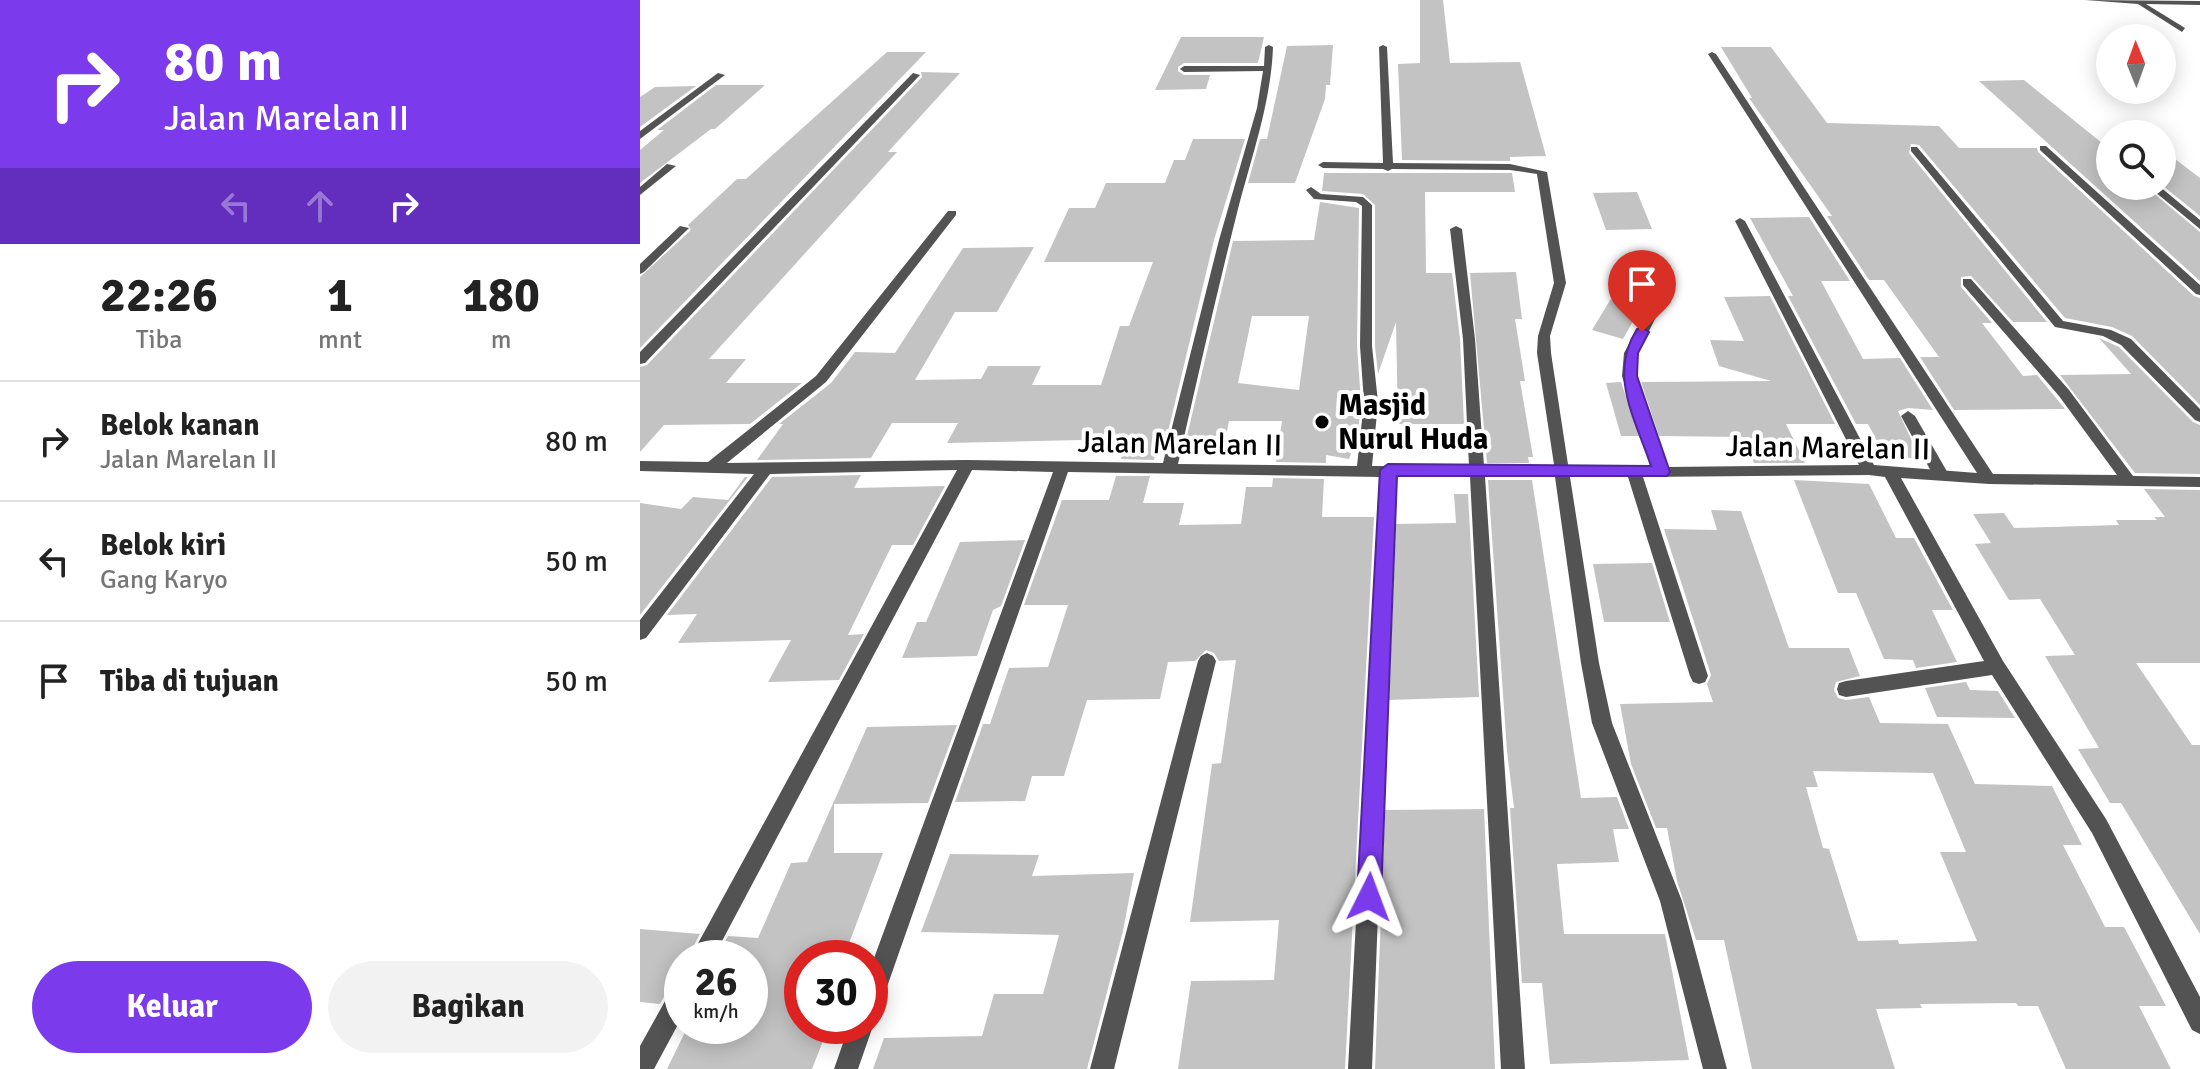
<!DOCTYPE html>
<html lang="id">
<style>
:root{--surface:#fff;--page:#f2f2f2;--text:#222;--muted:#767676;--line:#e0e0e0;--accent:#7c3aed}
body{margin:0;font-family:Signika,sans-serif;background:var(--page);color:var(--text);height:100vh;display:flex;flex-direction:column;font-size:30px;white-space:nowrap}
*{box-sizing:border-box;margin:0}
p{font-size:26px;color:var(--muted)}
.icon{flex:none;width:44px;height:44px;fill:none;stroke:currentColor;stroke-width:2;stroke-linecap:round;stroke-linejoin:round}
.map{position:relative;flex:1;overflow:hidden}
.side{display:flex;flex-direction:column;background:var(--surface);width:640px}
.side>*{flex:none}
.top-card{background:#7c3aed;color:#fff;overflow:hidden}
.needle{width:52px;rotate:359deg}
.tools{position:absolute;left:1456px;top:24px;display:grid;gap:16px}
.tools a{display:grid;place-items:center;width:80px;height:80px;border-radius:50%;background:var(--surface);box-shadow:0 4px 20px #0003;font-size:40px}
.speed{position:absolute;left:24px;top:940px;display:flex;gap:16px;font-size:40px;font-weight:700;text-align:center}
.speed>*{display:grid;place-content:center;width:104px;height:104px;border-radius:50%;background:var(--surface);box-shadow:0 4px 20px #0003;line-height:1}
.speed small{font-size:20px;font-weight:400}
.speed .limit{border:12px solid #d22;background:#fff;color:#111}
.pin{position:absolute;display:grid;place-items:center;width:68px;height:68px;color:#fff;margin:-82px -34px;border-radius:50% 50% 50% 0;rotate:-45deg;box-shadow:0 0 8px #0007}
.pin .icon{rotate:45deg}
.me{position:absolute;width:88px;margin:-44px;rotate:3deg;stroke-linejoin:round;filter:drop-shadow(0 0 6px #0008)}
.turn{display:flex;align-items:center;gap:28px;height:168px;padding:0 32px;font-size:36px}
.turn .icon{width:104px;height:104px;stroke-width:2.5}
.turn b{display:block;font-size:56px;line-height:68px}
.lanes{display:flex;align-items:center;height:76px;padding:0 32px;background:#0003;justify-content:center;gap:40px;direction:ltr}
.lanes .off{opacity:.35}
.eta{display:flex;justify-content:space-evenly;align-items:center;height:136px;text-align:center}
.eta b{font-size:48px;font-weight:700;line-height:56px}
.button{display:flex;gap:16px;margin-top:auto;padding:16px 32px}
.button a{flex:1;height:92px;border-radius:48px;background:var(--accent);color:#fff;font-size:32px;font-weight:700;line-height:92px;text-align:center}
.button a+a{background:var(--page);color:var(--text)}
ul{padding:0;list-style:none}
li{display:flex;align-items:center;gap:24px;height:120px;padding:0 32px;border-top:2px solid var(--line)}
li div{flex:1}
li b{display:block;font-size:30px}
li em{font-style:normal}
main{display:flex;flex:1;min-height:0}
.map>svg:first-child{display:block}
</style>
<main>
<section class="side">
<div class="top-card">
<div class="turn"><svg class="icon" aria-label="right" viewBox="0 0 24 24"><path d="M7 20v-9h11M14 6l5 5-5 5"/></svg><div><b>80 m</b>Jalan Marelan II</div></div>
<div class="lanes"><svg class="icon off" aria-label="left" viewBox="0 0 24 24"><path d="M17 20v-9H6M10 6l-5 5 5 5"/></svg><svg class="icon off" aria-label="ahead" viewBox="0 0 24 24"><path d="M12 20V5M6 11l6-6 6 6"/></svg><svg class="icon" aria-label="right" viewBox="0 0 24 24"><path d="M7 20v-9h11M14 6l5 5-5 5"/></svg></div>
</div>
<div class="eta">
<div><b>22:26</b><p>Tiba</p></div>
<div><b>1</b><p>mnt</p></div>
<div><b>180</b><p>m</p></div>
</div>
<ul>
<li><svg class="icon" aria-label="right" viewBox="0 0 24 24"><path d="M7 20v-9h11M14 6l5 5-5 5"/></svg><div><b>Belok kanan</b><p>Jalan Marelan II</p></div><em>80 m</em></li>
<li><svg class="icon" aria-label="left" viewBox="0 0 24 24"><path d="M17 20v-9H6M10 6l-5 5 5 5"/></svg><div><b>Belok kiri</b><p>Gang Karyo</p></div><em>50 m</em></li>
<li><svg class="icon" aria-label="arrive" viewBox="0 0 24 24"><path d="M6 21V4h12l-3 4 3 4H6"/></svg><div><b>Tiba di tujuan</b></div><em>50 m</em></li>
</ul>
<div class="button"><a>Keluar</a><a>Bagikan</a></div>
</section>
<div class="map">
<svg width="1560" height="1069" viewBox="0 0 1560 1069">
<rect width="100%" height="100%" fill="#fff"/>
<g fill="#c3c3c3" fill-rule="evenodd">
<path d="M780,0h23l7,63 70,-1 26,94 -36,1v4l-108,-1 -4,-96 22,-1z"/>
<path d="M541,37h83l-6,26h-74l-6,4v4l6,4h26l-4,14 -51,1z"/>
<path d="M693,45l-3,40h-4l-1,14 -30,84h-47l12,-44h7l20,-93z"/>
<path d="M1081,47h50l56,76 112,3 20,22h78l1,4 156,144 6,2v107l-68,-69 -20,-9 -47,-9 -146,-173 -8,-1 -2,9 138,169h-34l-42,-46 -10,1v10l31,36h-10l41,53 14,-1 28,34 -111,1 -34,-53h19l-55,-77h-15l-42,-64h5l-83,-118h3z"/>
<path d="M247,52h39l-286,296v-71l51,-47 -3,-5 49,-46h9z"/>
<path d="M281,72l39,1 -72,79h9l-188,207h37l-20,24h76l-52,41 -86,1 -24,27v-85l7,-2 275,-288z"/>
<path d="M1384,80l78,63 -3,5 11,7v31h35l55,46v49l-221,-200z"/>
<path d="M76,85h49l-50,44h-4l-71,54v-33l24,-20h-7z"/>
<path d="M56,86l-56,41v-30l15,-10z"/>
<path d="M553,139h52l-31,101 -47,196 -9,3 -4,21 -33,-1 5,-20 -179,4 11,-20h-66l-21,35 -114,2 26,-36h-4l52,-41 24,-31 40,1 68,-105 71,-1 -37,65h-42l-40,68 66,-1 7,-13h53l-9,19h69l19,-59h9l24,-64h-109l25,-54h26l11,-25h59l9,-23h11z"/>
<path d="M1522,149l38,29v38l-38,-31z"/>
<path d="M684,173h188l3,19h-90l1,81h26l8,66 4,85h-66l-2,-102 -18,52 -3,-28v-141l-12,-11 -41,-3z"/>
<path d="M997,192l15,37 -46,1 -13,-37z"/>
<path d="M680,202l39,6 -2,138 4,56 -3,31 -9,26 -23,-4v8l-50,-1 6,-41h-53l-3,15h-39l46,-195 81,-1zM612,316h57l-10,74 -61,-7z"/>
<path d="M1169,217l41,64h-29l42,78 37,-1 33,52 -25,-2 -10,3 22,47h-34l-18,-34h-12l-68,-128h5l-43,-78z"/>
<path d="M876,272l6,47h-7l10,62h-5l13,76h-5l1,6h-42l-17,-190z"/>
<path d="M1130,296l65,128h-49l19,39h-51l-11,-26 -84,-1 -18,-54 130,-1 -52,-15 -9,-26 34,1 -20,-44z"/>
<path d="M972,297l30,8 -19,34 -31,-9z"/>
<path d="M1459,338l20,9 74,75 7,3v49l-65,-1 -75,-98 71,-1z"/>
<path d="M981,382l18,54h-18l-15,-53z"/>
<path d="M221,475l-7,13 91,-2 -32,59h-21l-44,90 16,-1 -25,46 -71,2 23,-42 -113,3 19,-29 -30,1 105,-138z"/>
<path d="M476,476h34l-7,27h41l-5,22 62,-1 5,-37h26l1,-9 51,1 -2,38h52l-29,552h-167l13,-88 83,-1 5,-60 -89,2 22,-158 9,-1 15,-103 -17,1 -5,-8 -8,-3 -11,11 -27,1 -8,37 -73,1 -23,76h-32l-7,25 -70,1 28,-78h7l19,-56 39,-1 20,-62h-44l38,-105h47z"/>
<path d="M105,477h3l-108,138v-112l41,6 12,-12 35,3z"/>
<path d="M848,480h44l49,318 36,-1 12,32h-16l6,33 -62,2 7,70h101l24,126 -139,4 -8,-81h-20l-12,-175h4l-7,-57z"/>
<path d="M1154,480l75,4 27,54h18l39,72h-21l25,52 -41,6 -3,-8 -29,-1 -28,-66h-18z"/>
<path d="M1504,489l56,1v173h-64l56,82h8v189l-79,-131h-11l-32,-54 21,-1 -54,-92 30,-1 -35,-56 -31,1 -34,-56 16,-1 -18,-29 31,-1 10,15 105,-3 -3,-5h41l-3,-3h11z"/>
<path d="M814,494h14l11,203 -90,3 7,-176 60,-1z"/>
<path d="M1071,510l30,1 48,137h60l11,28 -24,6 -2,8 4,8 8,2 23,-3 11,26 68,1 27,60 77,2 30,59h-19l42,82h19l42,79h-27l32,63h-105l-28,-63h-20l-2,-3 -96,1 2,4 -46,1 19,60h-143l-28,-129h-28l-19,-59 -10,-53h-11l-25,-64 -11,-60 93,-2 -6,-18 4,-9 -47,-146 53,1zM1173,771l120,2 33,79h-26l37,89 -78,3 -1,-4 -40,1 -29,-92 -6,-1 -17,-61h12z"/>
<path d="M385,540l-24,66 -8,4 -16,46 -75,2 15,-36h9l34,-80z"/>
<path d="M1012,563l18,59h-66l-11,-58z"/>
<path d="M1326,682l4,8 28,1 17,27 -78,-1 -12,-29z"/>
<path d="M317,725l-29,78 -94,1v49h49l-38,101 -43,2v70h27l-17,43h-145l21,-43h62v-68h-34l12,-22 30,2 33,-75 16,-1 60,-135z"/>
<path d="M844,809l11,260h-120l10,-259z"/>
<path d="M310,854l89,1 -7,21 102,-3 -11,58 -36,138h-214l11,-31 98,-2 12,-42h49l16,-59 -138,-3z"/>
<path d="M0,929l60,5 -13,24h-5v20l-11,6 -11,20 -20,-2z"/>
</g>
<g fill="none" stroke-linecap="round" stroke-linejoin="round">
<g fill="#535353" fill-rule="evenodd">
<path d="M743,45l4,2 6,116 117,1 37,8 19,111 -16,53 1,17 18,118 -2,4h-10l-2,-4 -18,-118 1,-17 16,-53 -17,-109 -27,-4 -118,-1 -4,2 -5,-2 -60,-1 -5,-3 5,-3 60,1 -4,-116z"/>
<path d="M1268,411l7,5 34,59 -3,4 -5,1 -8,-5 -32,-59z"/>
</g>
<g fill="#535353" fill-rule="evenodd">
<path d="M1445,0l115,1v4l-54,-1 39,24 -3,4 -44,-28z"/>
<path d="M629,45l4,2c-2,57 -22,111 -36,166 -21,83 -40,167 -59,251l179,2 7,-64 -4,-56 2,-140 -6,-4 -42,-3 -8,-9 5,-3 10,7 42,3 9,8v141l6,56 -6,64h97l-6,-127 -13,-110 6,-3 6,3 13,110 9,127 168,1 -30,-91 2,-23 23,-42 6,-4 6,4 -21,42 -2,23 31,91 192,-2 -124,-244 5,-3 5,3 129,244 103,8 -269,-419 4,-2 4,2 277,420 124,1 -58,-79 -96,-111v-6h8l98,111 64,86 67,1v10l-211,-3 -88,-6 102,183 103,158 94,178v37l-8,-4 -100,-197 -100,-158 -146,22 -7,-2 -2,-6 2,-6 7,-2 138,-20 -99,-184 -16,-2 -226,2 65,199 -3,6 -6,2 -6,-2 -3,-6 -62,-199h-58l29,186 13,60 70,178 45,168h-24l-43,-168 -68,-178 -11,-60 -26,-186h-70l40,592h-24l-31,-592h-75l-23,592h-24l32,-592 -312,-5 -186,529 -4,8 -8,4v-44l183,-497 -81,-2 -259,488h-23l267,-488 -187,4 -124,164 -6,2v-20l114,-146 -114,-3v-10l68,1 108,-86 132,-165h8v4l-130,167 -99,81 240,-3 196,3 56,-223 38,-132 6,-37 -79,1 -4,-3 4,-3h80l1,-19z"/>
<path d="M78,73l7,2 -85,64v-8z"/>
<path d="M273,73l7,2 -275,288 -5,1v-12z"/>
<path d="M1467,144l3,1v7l-8,-5z"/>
<path d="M1400,146h6l154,139v10l-4,-1 -156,-144z"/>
<path d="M1271,147h6l146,174 48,9 20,9 69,70v13l-5,-2 -74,-75 -18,-9 -48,-9 -144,-176z"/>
<path d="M27,164l9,2 -36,29v-8z"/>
<path d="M1508,186h11l41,34v9z"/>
<path d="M40,226l9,2 -45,44 -4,2v-10z"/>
<path d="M567,653l6,3 3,5 -102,408h-24l108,-408 3,-5z"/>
<path d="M42,981v36l-28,52h-14v-23l34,-61z"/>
<path d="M230,1019l3,7 -15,43h-24l15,-43h21z"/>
</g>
</g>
<path fill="#7c3aed" stroke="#51269a" stroke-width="2" d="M1002,327l7,5 -11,21 -1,23 33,96 -3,4h-270l-16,421 -3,9 -9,4 -9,-4 -3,-9 23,-427 8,-6 263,2c-16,-48 -43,-91 -14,-137z"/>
<circle fill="#000" stroke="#fff" stroke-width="3" cx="682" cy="422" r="8"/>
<g text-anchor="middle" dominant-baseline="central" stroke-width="8" stroke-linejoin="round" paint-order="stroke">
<g font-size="30" font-weight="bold" fill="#000" stroke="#fff" text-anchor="start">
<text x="698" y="405">Masjid<tspan x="698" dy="34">Nurul Huda</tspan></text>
</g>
<g font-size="30" fill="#000" stroke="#fff">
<text transform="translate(540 444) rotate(1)">Jalan Marelan II</text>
<text transform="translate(1188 448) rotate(1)">Jalan Marelan II</text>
</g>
</g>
</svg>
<div class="tools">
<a><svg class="needle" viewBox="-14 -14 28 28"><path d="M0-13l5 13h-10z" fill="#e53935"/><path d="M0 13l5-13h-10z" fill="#767676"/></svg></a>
<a><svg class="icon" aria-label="search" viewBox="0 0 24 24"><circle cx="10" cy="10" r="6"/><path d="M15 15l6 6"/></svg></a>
</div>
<div class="speed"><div>26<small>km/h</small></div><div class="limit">30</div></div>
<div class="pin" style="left:1002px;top:332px;background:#d93025"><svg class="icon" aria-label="arrive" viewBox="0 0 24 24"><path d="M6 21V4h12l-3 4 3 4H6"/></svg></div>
<svg class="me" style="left:729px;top:897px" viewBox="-20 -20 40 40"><path d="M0-17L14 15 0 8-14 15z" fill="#7c3aed" stroke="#fff" stroke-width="4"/></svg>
</div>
</main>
